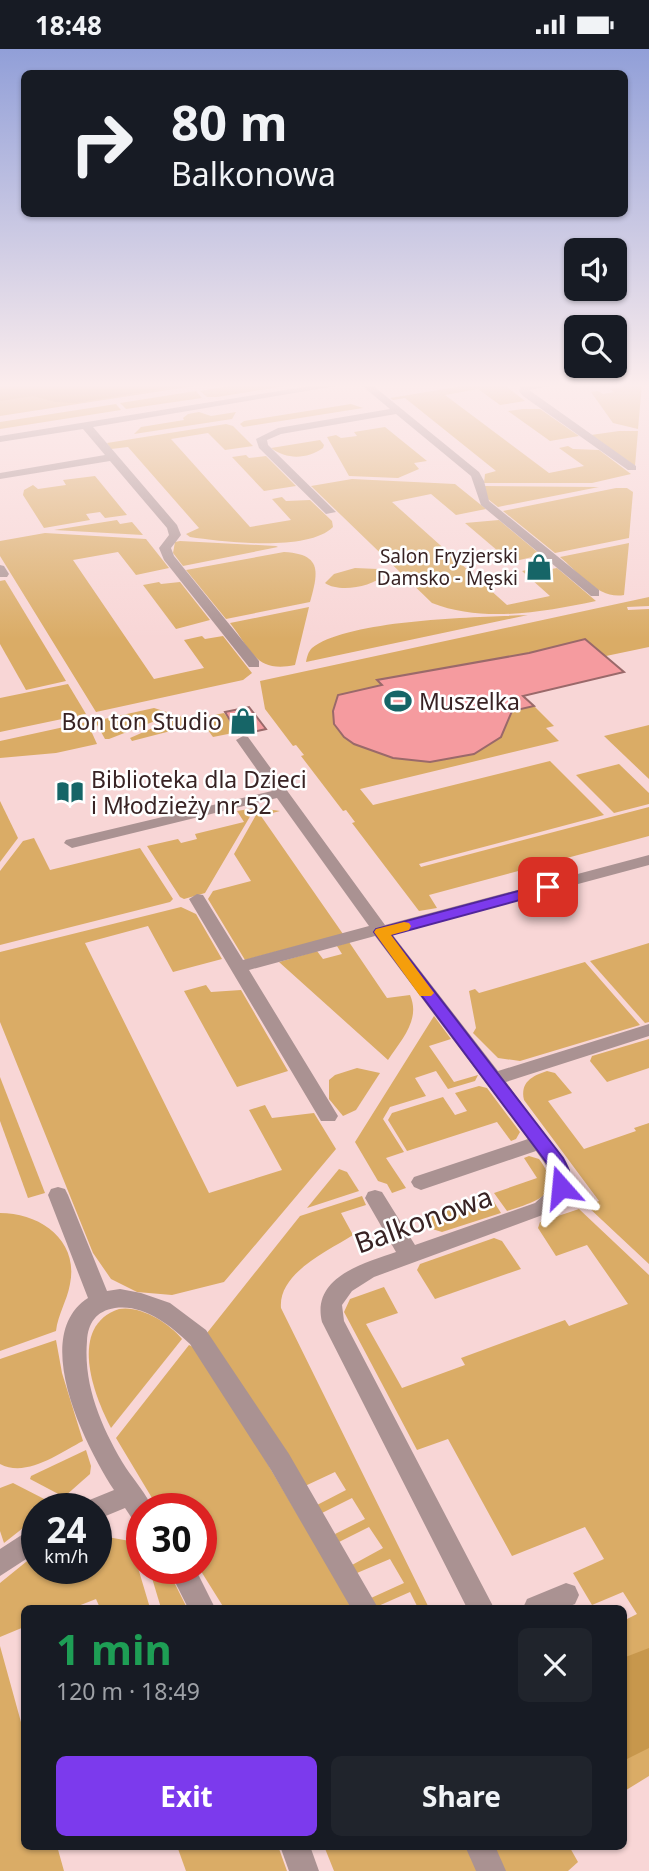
<!DOCTYPE html>
<meta charset="utf-8">
<style>
:root{--surface:#171b24;--page:#20242c;--text:#f1f3f6;--muted:#9ea1a6;--accent:#7c3aed}
body{margin:0;font-family:"Noto Sans",sans-serif;background:var(--page);color:var(--text);height:100vh;display:flex;flex-direction:column;font-size:26px;white-space:nowrap}
*{box-sizing:border-box;margin:0}
p{font-size:23px;color:var(--muted)}
.icon{flex:none;width:38px;height:38px;fill:none;stroke:currentColor;stroke-width:2;stroke-linecap:round;stroke-linejoin:round}
.map{position:relative;flex:1;overflow:hidden}
.side{position:absolute;left:21px;top:1556px;width:606px;height:245px;display:flex;flex-direction:column;background:var(--surface);border-radius:10px;box-shadow:0 2px 5px #0004}
.side>*{flex:none}
.hud{position:absolute;left:21px;top:21px;width:607px;height:147px;border-radius:10px;box-shadow:0 2px 5px #0004;background:#171b24;color:var(--text);overflow:hidden}
.buttons{position:absolute;left:564px;top:189px;display:grid;gap:14px}
.buttons a{display:grid;place-items:center;width:63px;height:63px;border-radius:10px;background:var(--surface);box-shadow:0 2px 5px #0004;font-size:35px}
.speed{position:absolute;left:21px;top:1444px;display:flex;gap:14px;font-size:35px;font-weight:700;text-align:center}
.speed>*{display:grid;place-content:center;width:91px;height:91px;border-radius:50%;background:var(--surface);box-shadow:0 2px 5px #0004;line-height:1}
.speed small{font-size:18px;font-weight:400}
.speed .limit{border:10px solid #d22;background:#fff;color:#111}
.pin{position:absolute;display:grid;place-items:center;width:60px;height:60px;color:#fff;margin:-30px;border-radius:14px;box-shadow:0 4px 10px #0006}
.me{position:absolute;width:77px;margin:-38px;rotate:342deg;stroke-linejoin:round;filter:drop-shadow(0 0 5px #0008)}
.turn{display:flex;align-items:center;gap:24px;height:147px;padding:0 35px;font-size:32px}
.turn .icon{width:91px;height:91px;stroke-width:2.5}
.turn b{display:block;font-size:49px;line-height:60px}
.round{display:grid;place-items:center;flex:none;width:74px;height:74px;border-radius:10px;background:var(--page)}
.headline{display:flex;align-items:center;justify-content:space-between;height:119px;padding:0 35px}
h1{font-size:42px;font-weight:700;line-height:52px;color:#1e9e55}
.action{display:flex;gap:14px;margin-top:auto;padding:14px 35px}
.action a{flex:1;height:80px;border-radius:10px;background:var(--accent);color:#fff;font-size:28px;font-weight:700;line-height:80px;text-align:center}
.action a+a{background:var(--page);color:var(--text)}
.status{display:flex;justify-content:space-between;align-items:center;height:49px;padding:0 35px;background:var(--surface);direction:ltr}
.status svg{height:19px;fill:currentColor}
.map>svg:first-child{display:block}
</style>
<div class="status"><b>18:48</b><svg viewBox="0 0 49 12"><path d="M0 12V9h3v3zM5 12V6h3v6zM10 12V3h3v9zM15 12V0h3v12zM26 1h20v11H26zM47 4h2v5h-2z"/></svg></div>
<div class="map">
<svg width="649" height="1822" viewBox="0 0 649 1822">
<rect width="100%" height="100%" fill="#f8d6d6"/>
<g fill="#daac66">
<path d="M0,335h207l-207,32z"/>
<path d="M242,335h56l-81,13h-10l-7,-6z"/>
<path d="M475,335h28l22,17 -25,4 -22,-16 -33,6 104,78 35,-7 -25,-18 9,-2 5,3 26,1 32,24 -39,9h-108l1,-9 11,-3 -91,-73 -12,2 -3,-2z"/>
<path d="M642,335l-4,45 -25,-6 -22,-31 7,-1 5,3 11,-2 -4,-3z"/>
<path d="M196,342l6,7 -76,11 -6,-6z"/>
<path d="M116,355l5,6 -121,19v-7z"/>
<path d="M351,355l12,4 -120,19 -3,-3 4,-3z"/>
<path d="M523,360h17l39,27 -29,5 -42,-30z"/>
<path d="M199,363l12,4 25,-4 -4,7 -98,15 7,-7 43,-7 -1,-2 5,-4z"/>
<path d="M226,375l7,2 20,20 -28,4 -17,-17 -37,6 79,88 41,-7 -19,-21 10,-2 4,4 24,-1 22,21 1,6c-25,25 -109,15 -143,10l-4,-3 13,-6 -71,-81 -17,2 -4,-6z"/>
<path d="M385,378l42,34 -13,2 5,6 -21,9 -49,-2 -22,-39 9,-2 5,3 16,-2 -3,-4z"/>
<path d="M619,382h19l-3,35 -44,-31z"/>
<path d="M320,391l4,5 -1,3c-16,11 -36,12 -52,0z"/>
<path d="M246,406l3,3 17,-2 30,30 -32,5 -32,-34z"/>
<path d="M95,427l32,39 -22,3 -5,-6 -14,2 4,6 -46,8 -21,-33 1,-5 9,-5 5,4 28,-4 -3,-5z"/>
<path d="M352,430l103,5 31,25 -30,6 -25,-21 -39,8 115,103 43,-9 -28,-25 14,-3 4,3 17,-3 39,33c-52,11 -113,22 -164,2l-121,-117z"/>
<path d="M485,437l114,1 -101,20 -14,-11z"/>
<path d="M616,439h11l6,4 -4,46 -74,15 -52,-42z"/>
<path d="M117,471l3,4 12,-2 11,13 -89,-5z"/>
<path d="M499,471l42,35 -30,7 -46,-39z"/>
<path d="M45,484l101,6 23,29 -33,7 -18,-23 -45,8 81,119 50,-11 -20,-28 18,-4 3,3 18,-3 29,37 -9,7 -147,32 -96,-156v-15z"/>
<path d="M180,492l96,5 2,1 -95,19 -10,-13 2,-11z"/>
<path d="M629,494l-5,52c-25,5 -46,-23 -64,-38z"/>
<path d="M284,503c39,2 34,21 26,50l-84,17 -40,-49z"/>
<path d="M355,519l23,1 6,6c-12,12 -45,18 -59,8l9,-9z"/>
<path d="M5,531l61,101 -40,9 -26,-46v-63z"/>
<path d="M159,533l2,2 19,-2 30,38 -34,9 -33,-44z"/>
<path d="M649,548v9l-22,1 1,3 21,-1v38l-43,9 18,16 -100,24 30,30 -8,2 13,13 -199,48 13,16 177,-44 54,54 -185,49 2,3 228,-60v29l-220,59 8,13 -18,3 -67,-88 3,-1 -9,-12 -3,1 -42,-55 3,-1 -8,-10 -3,1 -28,-37 -5,-28z"/>
<path d="M309,558l-14,58c-39,8 -43,-14 -65,-42z"/>
<path d="M528,566l-222,47c1,-5 2,-10 6,-14 36,-29 168,-31 216,-33z"/>
<path d="M68,635l18,30 -86,18v-34z"/>
<path d="M154,659l19,6 -64,25h-4l-10,-18z"/>
<path d="M224,664l14,19 -25,5 -14,-19z"/>
<path d="M180,667l10,10 -58,15 -2,-3z"/>
<path d="M87,673l10,22 -41,9 -56,5v-17z"/>
<path d="M649,676v54l-45,-43z"/>
<path d="M619,715l30,29v11l-35,9 -38,-38z"/>
<path d="M0,752l18,37 -18,24z"/>
<path d="M255,759l-50,85 -21,6 -4,-2 -33,-51 31,-7 3,4 16,-4 -2,-5 49,-12 -7,-11z"/>
<path d="M260,759l20,3 -19,5 82,118 -98,26 -37,-61 5,-8 38,-10 -17,-27z"/>
<path d="M34,789l16,32 90,-22 33,51 -3,3 -170,43v-74l23,-30z"/>
<path d="M181,858l15,7 26,45 -49,13 -25,-46 -63,17 124,250 73,-23 -33,-60 16,-5 7,13 42,-5 22,36 -112,133 -52,13 -35,-3 -26,-13 -18,-26 -93,-231v-70z"/>
<path d="M349,893l38,56 23,-3c11,25 -9,45 -22,65l-109,-98 38,-11 6,8 19,-5 -5,-8z"/>
<path d="M649,894v79l-4,1 -55,-62z"/>
<path d="M585,913l55,63 -120,36 -22,-3 -25,-25 3,-5 -7,-37 6,-2 4,4z"/>
<path d="M206,936l5,7 30,-2 47,81 -51,16 -53,-96z"/>
<path d="M434,967l17,23 -22,7 25,36 24,-7 -3,6 -27,8 -12,-18 -21,7 11,18 -36,11 -7,12 21,33 -18,6 20,30 -14,5 -5,-9 -9,-3 -23,-39z"/>
<path d="M649,990v29l-42,14 -17,-21 2,-5z"/>
<path d="M357,1019l23,5 -24,37 -13,6 -14,-17v-19l6,-5z"/>
<path d="M547,1022l8,2 17,20 -24,8 36,48 52,-18 -2,-3 15,-5v141l-62,-58 12,-5 -75,-101c-4,-18 8,-24 23,-29z"/>
<path d="M0,1028l45,116 -17,5 -28,-77z"/>
<path d="M479,1037l8,2 33,44 -4,7 -5,2 -14,-19 -90,29 -19,-31 4,-7 51,-16 12,18 12,-4 -12,-18z"/>
<path d="M529,1107l10,3c27,36 -3,42 -32,52l-13,-18 43,-15 -13,-20z"/>
<path d="M339,1120l8,3 12,19 -52,17z"/>
<path d="M489,1145l12,19 -59,19 -13,-4 -8,-10z"/>
<path d="M362,1147l4,9 -25,8 12,22c-25,16 -75,38 -72,73l148,300h-11l-8,-16 -34,15 -5,-9 33,-15 -14,-24 -33,14 -5,-8 31,-17 -14,-21 -30,15 -4,-8 30,-15 -13,-21 -30,15 -5,-8 29,-15 -11,-18 -30,14 -98,-153 93,-117z"/>
<path d="M579,1160l70,66v501l-26,16v-171l14,-7 -14,-22 -31,13 -19,-32 31,-14 -19,-32 -73,29 -64,-117 -31,11 -73,-138 6,-13 34,-12 14,26 -32,11 36,64 63,-23 -4,-7 104,-38 4,6 59,-22 -41,-59 -31,11 -18,-28 2,-6z"/>
<path d="M0,1164c40,0 79,27 70,71 -3,17 -12,30 -14,47l-56,20z"/>
<path d="M494,1189l8,3 19,28 -86,30 -18,-29 3,-6z"/>
<path d="M119,1260c21,-4 50,14 63,30l-71,89c-18,-34 -43,-102 8,-119z"/>
<path d="M56,1291l6,33 21,68c-24,12 -56,37 -83,23v-105z"/>
<path d="M189,1296l6,3 37,56 121,204h-129l-25,-40h2v-59l-43,-1 -42,-70z"/>
<path d="M86,1401l5,16 -1,8 -26,23 -34,-18 1,-3z"/>
<path d="M13,1434l41,21 -6,4 -11,1v8l-33,26 -4,-12v-43z"/>
<path d="M96,1486l34,6 20,67h-50l-4,-9 -23,9h-49v19l-24,10v-54l37,-30v15h59z"/>
<path d="M149,1519h18l20,40h-26z"/>
<path d="M0,1597l24,87v113h33l7,25h-64z"/>
<path d="M177,1797h101l9,25h-101z"/>
<path d="M324,1797h143l11,25h-144z"/>
<path d="M493,1797h76l9,16 -10,9h-63z"/>
</g>
<g fill="#c7974c">
<path d="M0,335h192l-117,19 -20,-1 -22,-6 -33,5z"/>
<path d="M649,1599v100l-26,13v-103z"/>
</g>
<g fill="#f59b9f" stroke="#9a696a" stroke-width="2">
<path d="M585,590l39,33 -101,24 11,10 -22,5 -11,26 -27,17 -44,8 -37,-4 -39,-14 -10,-7 -10,-13 -1,-13 5,-16 44,-10 -5,-5 152,-27z"/>
<path d="M249,658l17,22 -27,6 -14,-23z"/>
</g>
<g fill="none" stroke-linecap="round" stroke-linejoin="round">
<g fill="#aa9292" fill-rule="evenodd">
<path d="M323,335h25l-255,43 84,98 4,10 -10,13 3,8 85,105v6h-10l-85,-107 -5,-12 10,-13 -2,-7 -57,-67 -110,18v-6l105,-18 -22,-26 -83,13v-6z"/>
<path d="M360,335h11l108,88 5,9 5,20 110,89v6h-8l-110,-91 -10,-29 -75,-62 -115,20 -14,6 1,5 68,67 -10,2 -67,-66 -3,-9 22,-11 112,-19z"/>
<path d="M515,335h47l-33,6 107,76v4h-8l-105,-74 -4,-5 1,-4z"/>
<path d="M0,516l4,1 5,8 -2,3h-7z"/>
<path d="M243,687l5,1 137,188 264,-70v10l-257,69 106,137 151,-47v12l-143,46 64,88 1,19 -15,21 -182,67 -22,14 -10,14 2,16 150,287h-27l-145,-286c-11,-45 42,-59 74,-70l-31,-54 3,-6 7,-2 7,2 33,53 120,-42 15,-14c4,-16 -5,-25 -14,-38l-115,39 -7,-3 -3,-5 3,-5 114,-38 -153,-203 -126,34 89,146 -3,5h-14l-132,-222 8,-5 6,1 40,65 126,-34 -92,-128 -205,50 -8,-5 2,-3 206,-49 -36,-51z"/>
<path d="M58,1138l7,2 3,6 39,96 13,-2 21,4 29,10 36,27 83,124 89,154h-27l-80,-138 -81,-126c-20,-19 -46,-40 -75,-36 -19,3 -27,15 -28,33 -4,46 16,89 39,127 9,13 20,26 27,41h-11v14l-9,-3 -8,-12 -29,12v-11h-12l3,-8 27,-11c-28,-43 -85,-154 -26,-192l-40,-103 3,-6z"/>
<path d="M37,1476v27l-37,24v-27z"/>
<path d="M168,1519h27l20,40h-27z"/>
<path d="M566,1534l9,3 4,9 -4,9 -10,4h-42l4,-9z"/>
<path d="M280,1797h30l9,25h-30z"/>
<path d="M465,1797h30l11,25h-30z"/>
</g>
</g>
<linearGradient id="sky" x2="0" y2="1"><stop stop-color="#919fd8"/><stop offset="0.57" stop-color="#fceded"/><stop offset="1" stop-color="#fceded" stop-opacity="0"/></linearGradient>
<rect width="649" height="590" fill="url(#sky)"/>
<path fill="#7c3aed" stroke="#51269a" stroke-width="2" d="M548,834l7,4 -2,4 -162,44 172,223c6,11 11,22 5,33h-14c-4,-7 -2,-16 -5,-25l-175,-234 2,-3z"/>
<path fill="#f59e0b" d="M404,873l5,1 2,3 -2,4 -18,5 40,54 3,4 -3,3h-11l-46,-64 2,-3z"/>
<defs>
<symbol id="shop-bare" viewBox="-9 -9 18 18"><path d="M-5-2.5h2.3a2.7 3.5 0 0 1 5.4 0H5L5.5 6h-11ZM-1.5-2.5h3a1.5 2.3 0 0 0-3 0Z" fill="#166567" stroke="#fff" stroke-width="2.5" paint-order="stroke"/></symbol>
<symbol id="stadium-bare" viewBox="-9 -9 18 18"><path d="M0-5a6.5 5 0 1 0 0 10a6.5 5 0 1 0 0-10ZM-3.5-1.8h7v3.6h-7Z" fill="#166567" stroke="#fff" stroke-width="2.5" paint-order="stroke"/></symbol>
<symbol id="library-bare" viewBox="-9 -9 18 18"><path d="M-6-4Q-3-5.5-.7-3.5V5Q-3 3-6 4ZM6-4Q3-5.5 .7-3.5V5Q3 3 6 4Z" fill="#166567" stroke="#fff" stroke-width="2.5" paint-order="stroke"/></symbol>
</defs>
<g fill-rule="evenodd">
<use href="#shop-bare" x="520" y="499" width="38" height="38"/>
<use href="#stadium-bare" x="379" y="633" width="38" height="38"/>
<use href="#shop-bare" x="224" y="653" width="38" height="38"/>
<use href="#library-bare" x="51" y="724" width="38" height="38"/>
</g>
<g text-anchor="middle" dominant-baseline="central" stroke-width="5" stroke-linejoin="round" paint-order="stroke">
<g font-size="19" fill="#382324" stroke="#fff" text-anchor="end">
<text x="518" y="507">Salon Fryzjerski<tspan x="518" dy="22">Damsko - Męski</tspan></text>
</g>
<g font-size="23" fill="#382324" stroke="#fff" text-anchor="start">
<text x="419" y="652">Muszelka</text>
<text x="222" y="672" text-anchor="end">Bon ton Studio</text>
<text x="91" y="730">Biblioteka dla Dzieci<tspan x="91" dy="26">i Młodzieży nr 52</tspan></text>
</g>
<g font-size="28" fill="#382324" stroke="#fff">
<text transform="translate(423 1170) rotate(-20)">Balkonowa</text>
</g>
</g>
</svg>
<div class="buttons">
<a><svg class="icon" aria-label="sound" viewBox="0 0 24 24"><path d="M4 9h4l5-4v14l-5-4H4zM17 9q2 3 0 6"/></svg></a>
<a><svg class="icon" aria-label="search" viewBox="0 0 24 24"><circle cx="10" cy="10" r="6"/><path d="M15 15l6 6"/></svg></a>
</div>
<div class="speed"><div>24<small>km/h</small></div><div class="limit">30</div></div>
<div class="pin" style="left:548px;top:838px;background:#d93025"><svg class="icon" aria-label="arrive" viewBox="0 0 24 24"><path d="M6 21V4h12l-3 4 3 4H6"/></svg></div>
<svg class="me" style="left:561px;top:1138px" viewBox="-20 -20 40 40"><path d="M0-17L14 15 0 8-14 15z" fill="#7c3aed" stroke="#fff" stroke-width="4"/></svg>
<div class="hud">
<div class="turn"><svg class="icon" aria-label="right" viewBox="0 0 24 24"><path d="M7 20v-9h11M14 6l5 5-5 5"/></svg><div><b>80 m</b>Balkonowa</div></div>
</div>
<section class="side">
<div class="headline"><div><h1>1 min</h1><p>120 m · 18:49</p></div><a class="round"><svg class="icon" aria-label="close" viewBox="0 0 24 24"><path d="M6 6l12 12M18 6L6 18"/></svg></a></div>
<div class="action"><a>Exit</a><a>Share</a></div>
</section>
</div>
